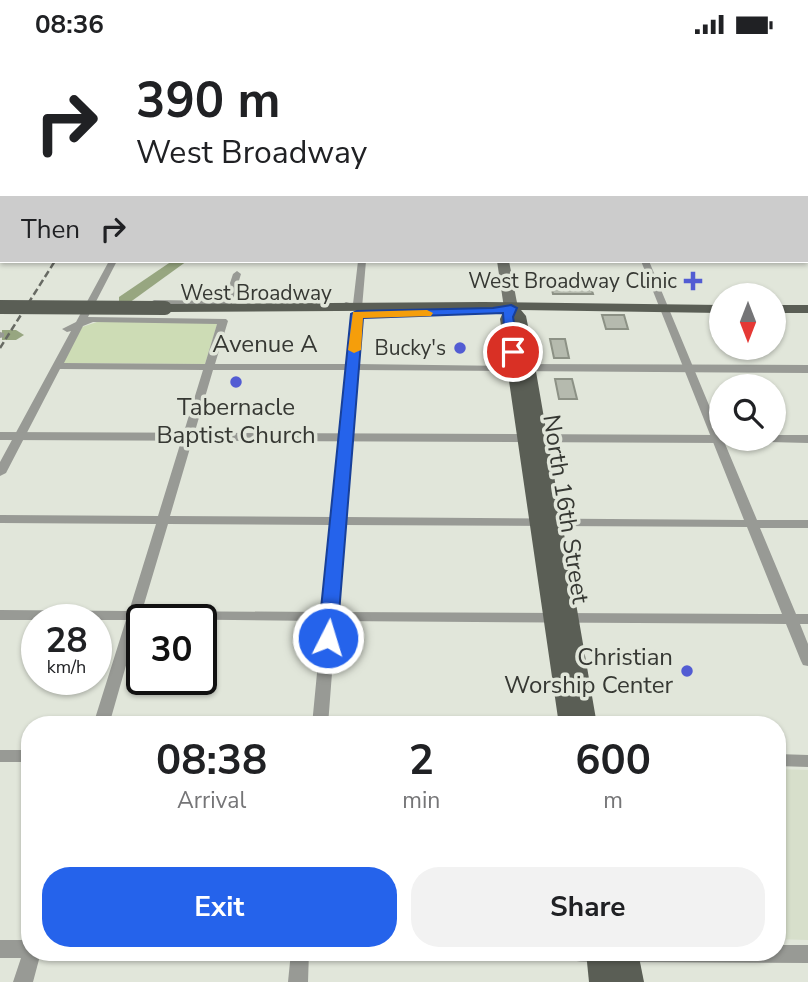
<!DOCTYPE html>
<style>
:root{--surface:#fff;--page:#f2f2f2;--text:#202124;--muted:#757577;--accent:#2563eb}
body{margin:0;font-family:"Nunito Sans",sans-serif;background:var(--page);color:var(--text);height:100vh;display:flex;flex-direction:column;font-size:26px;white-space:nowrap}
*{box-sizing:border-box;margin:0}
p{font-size:23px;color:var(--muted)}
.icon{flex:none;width:38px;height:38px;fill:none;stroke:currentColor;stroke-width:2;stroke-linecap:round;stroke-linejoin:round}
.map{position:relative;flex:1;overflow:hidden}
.sheet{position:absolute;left:21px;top:667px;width:765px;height:245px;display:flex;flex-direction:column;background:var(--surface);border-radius:28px;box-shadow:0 2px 5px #0004}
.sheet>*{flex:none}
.hud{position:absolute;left:0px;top:0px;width:808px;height:214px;box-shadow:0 2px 5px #0004;background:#fff;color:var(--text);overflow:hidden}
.needle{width:46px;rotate:180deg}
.buttons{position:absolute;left:709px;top:234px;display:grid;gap:14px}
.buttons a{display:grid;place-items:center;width:77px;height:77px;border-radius:50%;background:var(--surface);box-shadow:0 2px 5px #0004;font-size:35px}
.speed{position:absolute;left:21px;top:555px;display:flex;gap:14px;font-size:35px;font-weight:700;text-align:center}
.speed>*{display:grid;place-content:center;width:91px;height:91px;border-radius:50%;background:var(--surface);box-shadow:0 2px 5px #0004;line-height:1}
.speed small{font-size:18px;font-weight:400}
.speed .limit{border:4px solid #111;border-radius:10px;background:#fff;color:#111}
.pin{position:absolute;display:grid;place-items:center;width:60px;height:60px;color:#fff;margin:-30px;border:4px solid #fff;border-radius:50%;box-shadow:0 2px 7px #0007}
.me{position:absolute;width:77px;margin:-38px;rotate:5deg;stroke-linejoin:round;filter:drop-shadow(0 0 5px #0008)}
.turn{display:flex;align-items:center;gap:24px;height:147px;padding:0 21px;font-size:32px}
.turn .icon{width:91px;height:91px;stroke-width:2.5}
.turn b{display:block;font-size:49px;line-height:60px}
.then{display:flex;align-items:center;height:66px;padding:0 21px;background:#0003;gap:14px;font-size:26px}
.eta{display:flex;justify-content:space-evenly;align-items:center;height:119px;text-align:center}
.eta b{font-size:42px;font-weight:700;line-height:49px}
.button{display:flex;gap:14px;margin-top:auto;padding:14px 21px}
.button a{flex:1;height:80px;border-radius:28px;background:var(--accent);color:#fff;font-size:28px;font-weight:700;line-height:80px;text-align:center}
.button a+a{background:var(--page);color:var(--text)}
.status{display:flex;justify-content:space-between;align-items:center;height:49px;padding:0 35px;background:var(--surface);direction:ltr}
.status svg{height:19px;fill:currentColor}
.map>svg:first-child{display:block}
</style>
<div class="status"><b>08:36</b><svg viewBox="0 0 49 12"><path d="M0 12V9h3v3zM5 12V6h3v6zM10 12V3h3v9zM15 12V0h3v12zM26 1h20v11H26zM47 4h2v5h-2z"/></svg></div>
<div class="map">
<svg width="808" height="933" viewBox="0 0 808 933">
<rect width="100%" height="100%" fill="#e1e6da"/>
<path fill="#d7dfcb" d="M777,720l31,1v170l-31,-1z"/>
<path fill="#cddcb5" d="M100,272h118l-13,43 -142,-1 19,-36z"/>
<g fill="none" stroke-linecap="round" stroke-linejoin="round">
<g fill="#97a680" fill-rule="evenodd">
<rect x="301" y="0" width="8" height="2"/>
<path d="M172,212h15l-58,42h-10v-6z"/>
<path d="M2,281h14l8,5 -8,5h-14z"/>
</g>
</g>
<g fill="#b5baae" stroke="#8c9185" stroke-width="2">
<path d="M551,236h39l3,9h-40z"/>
<path d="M602,266h22l4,14h-22z"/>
<path d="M550,290h15l4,19h-15z"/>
<path d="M555,330h17l5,20h-18z"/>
</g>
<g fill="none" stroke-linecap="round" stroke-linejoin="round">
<g fill="#989a95" fill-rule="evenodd">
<path d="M138,0h6l-7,2z"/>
<path d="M221,0h6l-7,2z"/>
<rect x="377" y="0" width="6" height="2"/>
<path d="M590,0h218v2h-215z"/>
<rect x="0" y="16" width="2" height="4"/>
<rect x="807" y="18" width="1" height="4"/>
<rect x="0" y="37" width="2" height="4"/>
<rect x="807" y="39" width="1" height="4"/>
<rect x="807" y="84" width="1" height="5"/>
<rect x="0" y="85" width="2" height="4"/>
<rect x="0" y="113" width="2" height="4"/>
<rect x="807" y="115" width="1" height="4"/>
<rect x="0" y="189" width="2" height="6"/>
<path d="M109,212h8l-29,56 138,2 2,2 -13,43h132l5,-50 5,-3 5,3 -5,50 162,2 1,2 -5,3 -158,-1 -12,147 399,3 -103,-259h8l72,173v5h2l34,81h51v8h-48l36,86h12v10h-8l8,20v22l-5,-1 -2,-4 -15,-37 -450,-3 -8,104h-16l10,-104 -180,-2 -3,1 -30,105h-16l33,-105h-126v-10l129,1 27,-87 -156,-1v-8l158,1 45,-146 -143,-1 -54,104 -6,3v-14l71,-131 -4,1 -5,-3 14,-7zM93,273l124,2 -12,40 -141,-1 19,-37zM213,321h134l-14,147 -163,-1zM168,475l164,1 -9,87 -181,-1zM344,476l403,2 35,87 -445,-2z"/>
<path d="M358,212h8l-4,47 -5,3 -16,-6 5,-3 7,2z"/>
<path d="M237,222l4,3 -10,32h-77l-5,-3 5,-3 70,1 9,-27z"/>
<path d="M0,283l4,1v4l-4,1z"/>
<rect x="0" y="701" width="30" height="12"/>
<path d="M777,705l31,1v12l-31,-1z"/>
<path d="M0,891h30v12h11l-8,30h-20l8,-24h-21z"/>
<path d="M777,896h31v18l-184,-1 -7,-3 -2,-6 162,-1z"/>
<path d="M291,903h18l-1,30h-20z"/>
<path d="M562,903h49l-2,6c-13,5 -32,5 -45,0z"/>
</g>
<g fill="#989a95" fill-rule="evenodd">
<rect x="0" y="61" width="2" height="4"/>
<rect x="807" y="63" width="1" height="4"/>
<rect x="0" y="148" width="2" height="6"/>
<rect x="807" y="150" width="1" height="6"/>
<path d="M515,315l293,1v8l-298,-2 -1,-3z"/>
<path d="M0,383l721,3v4h7l-7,4 -721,-3z"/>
<path d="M774,386h34v8l-39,-1 -2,-3h7z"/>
</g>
<g fill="#74776f" fill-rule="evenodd">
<rect x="465" y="0" width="8" height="2"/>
<path d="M497,212h12l9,47 -2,3h-10l-2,-3z"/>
</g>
<g fill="#5a5e55" fill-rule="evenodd">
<path d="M483,253l238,3v8l-200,-3 5,6 3,15 68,394h-38l-59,-406 4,-9 -339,2 -7,-4 7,-4z"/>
<rect x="774" y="256" width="34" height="8"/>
<path d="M586,903h52l6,30h-55z"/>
</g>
<path stroke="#676a63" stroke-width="2" stroke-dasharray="5 2.5" stroke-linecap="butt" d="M549,2l8,-2"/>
<path stroke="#676a63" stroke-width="2.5" stroke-dasharray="7 3.5" stroke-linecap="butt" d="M0,299l55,-87"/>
<path stroke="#5a5e55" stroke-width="14" d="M0,258l165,1"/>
</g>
<path fill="#2563eb" stroke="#184099" stroke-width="2" d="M511,256l6,3 -4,9 6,35 -6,4 -7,-4 -3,-39 -140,5 -26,320 -3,5h-13l-3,-5 33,-324 6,-3 136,-3z"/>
<path fill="#f59e0b" d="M427,261l6,3 -2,3 -68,2 -2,32 -7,3 -6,-3 5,-38z"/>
<g fill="#525cd3" stroke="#e1e6da" stroke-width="2.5">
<path d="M689.5 221.5h7v7h7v7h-7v7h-7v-7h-7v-7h7z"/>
<circle cx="460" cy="299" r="7"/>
<circle cx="236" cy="333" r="7"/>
<circle cx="687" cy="622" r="7"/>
</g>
<g text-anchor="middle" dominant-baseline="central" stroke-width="7" stroke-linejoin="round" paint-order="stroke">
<g font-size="21" fill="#363833" stroke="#e1e6da" text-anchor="end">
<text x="677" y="232">West Broadway Clinic</text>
<text x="446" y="299">Bucky's</text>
</g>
<g font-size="21" fill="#363833" stroke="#e1e6da">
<text x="256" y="244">West Broadway</text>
</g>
<g font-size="24" fill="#363833" stroke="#e1e6da">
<text x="265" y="295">Avenue A</text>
<text transform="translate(566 460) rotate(81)">North 16th Street</text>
</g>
<g font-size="24" fill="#363833" stroke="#e1e6da">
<text x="236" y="358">Tabernacle<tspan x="236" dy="28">Baptist Church</tspan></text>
<text x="673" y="608" text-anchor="end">Christian<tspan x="673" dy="28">Worship Center</tspan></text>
</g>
</g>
</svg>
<div class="buttons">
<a><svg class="needle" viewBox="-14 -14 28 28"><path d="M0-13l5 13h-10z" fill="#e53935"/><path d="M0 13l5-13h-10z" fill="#757577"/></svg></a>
<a><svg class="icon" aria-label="search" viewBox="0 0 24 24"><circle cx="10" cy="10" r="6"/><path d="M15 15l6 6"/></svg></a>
</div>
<div class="speed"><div>28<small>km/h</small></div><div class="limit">30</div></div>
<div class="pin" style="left:513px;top:303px;background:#d93025"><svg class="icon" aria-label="arrive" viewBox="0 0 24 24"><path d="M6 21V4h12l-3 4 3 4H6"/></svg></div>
<svg class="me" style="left:328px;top:589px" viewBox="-20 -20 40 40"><circle r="17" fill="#2563eb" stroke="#fff" stroke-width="3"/><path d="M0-11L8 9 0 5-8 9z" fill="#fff"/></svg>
<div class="hud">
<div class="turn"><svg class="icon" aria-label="right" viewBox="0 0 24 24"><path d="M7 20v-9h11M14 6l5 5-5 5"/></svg><div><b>390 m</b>West Broadway</div></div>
<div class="then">Then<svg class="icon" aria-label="right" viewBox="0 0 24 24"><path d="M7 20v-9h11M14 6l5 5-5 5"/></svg></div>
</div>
<section class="sheet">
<div class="eta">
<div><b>08:38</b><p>Arrival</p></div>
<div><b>2</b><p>min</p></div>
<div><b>600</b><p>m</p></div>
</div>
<div class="button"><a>Exit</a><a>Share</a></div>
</section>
</div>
